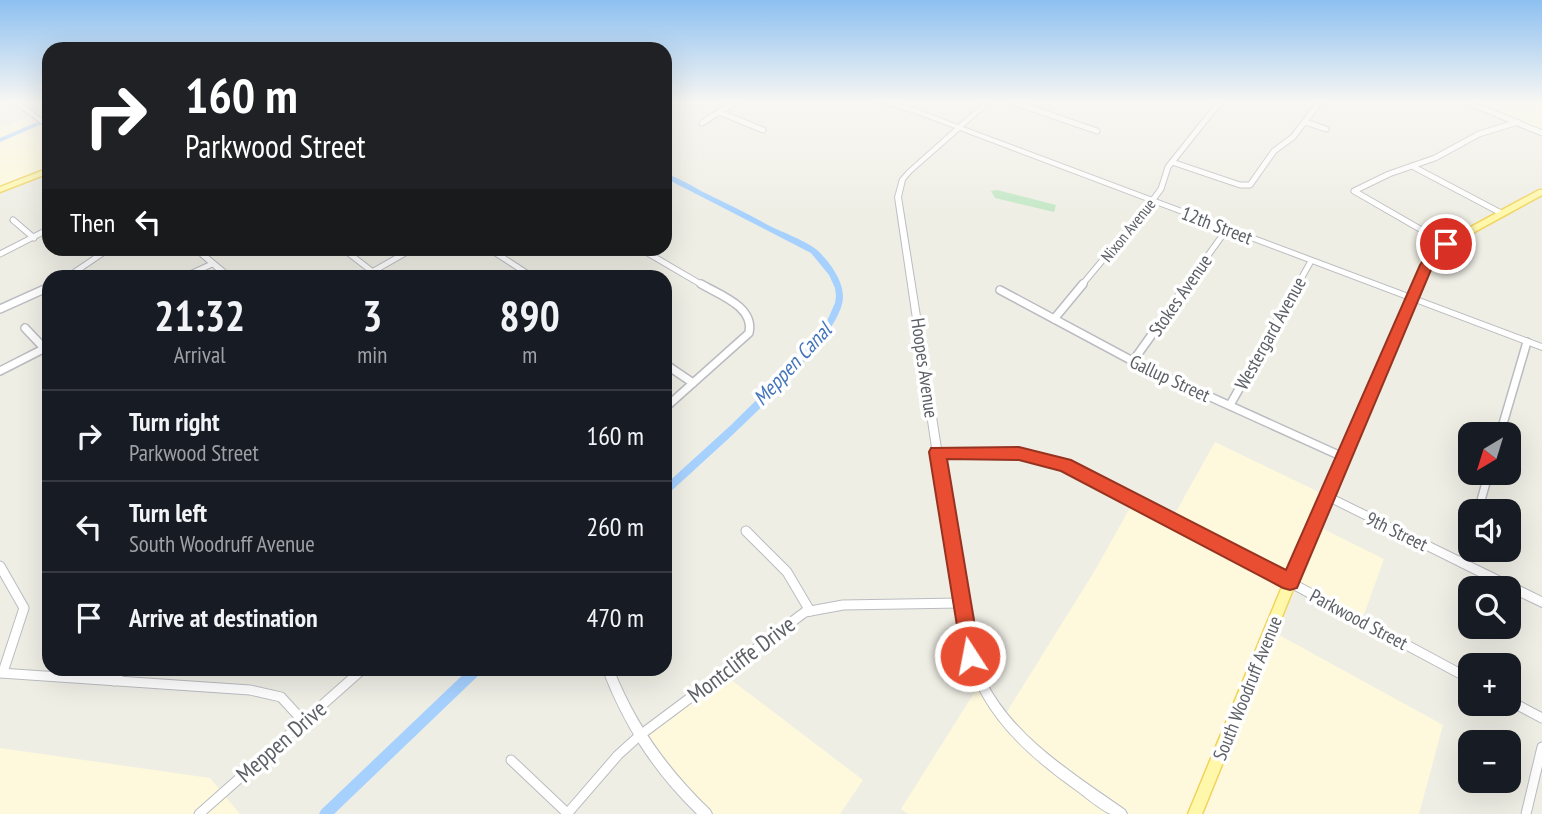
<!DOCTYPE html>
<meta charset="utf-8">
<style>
:root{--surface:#171b24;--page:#242831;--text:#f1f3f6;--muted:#9ea1a6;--line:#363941}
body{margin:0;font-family:"PT Sans Narrow",sans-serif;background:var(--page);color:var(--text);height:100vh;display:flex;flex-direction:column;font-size:26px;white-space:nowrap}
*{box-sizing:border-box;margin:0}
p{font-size:23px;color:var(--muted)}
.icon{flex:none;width:38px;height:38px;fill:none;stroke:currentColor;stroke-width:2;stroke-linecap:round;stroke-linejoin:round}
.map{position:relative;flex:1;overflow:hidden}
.side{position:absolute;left:42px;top:270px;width:630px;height:406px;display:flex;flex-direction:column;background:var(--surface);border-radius:21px;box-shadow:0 7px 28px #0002}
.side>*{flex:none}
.hud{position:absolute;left:42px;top:42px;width:630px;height:214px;border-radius:21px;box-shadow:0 7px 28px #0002;background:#202124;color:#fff;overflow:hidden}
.needle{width:46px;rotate:218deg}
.controls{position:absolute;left:1458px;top:422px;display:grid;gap:14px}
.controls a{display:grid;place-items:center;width:63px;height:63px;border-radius:14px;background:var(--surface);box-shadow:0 7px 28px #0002;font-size:35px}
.pin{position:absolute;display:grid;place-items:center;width:60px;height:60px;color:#fff;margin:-30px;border:4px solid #fff;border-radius:50%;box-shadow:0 2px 7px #0007}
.me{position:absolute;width:77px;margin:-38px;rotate:349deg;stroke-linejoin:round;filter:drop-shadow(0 0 5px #0008)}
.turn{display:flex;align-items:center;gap:24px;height:147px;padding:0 28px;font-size:32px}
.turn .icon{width:91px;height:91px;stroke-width:2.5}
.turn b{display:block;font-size:49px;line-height:60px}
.then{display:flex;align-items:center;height:66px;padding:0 28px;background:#0003;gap:14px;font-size:26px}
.eta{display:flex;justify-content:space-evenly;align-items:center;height:119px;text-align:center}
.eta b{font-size:42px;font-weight:700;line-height:49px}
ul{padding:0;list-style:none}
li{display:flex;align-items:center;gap:21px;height:91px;padding:0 28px;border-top:2px solid var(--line)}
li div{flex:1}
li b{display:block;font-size:26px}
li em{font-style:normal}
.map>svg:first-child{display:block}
</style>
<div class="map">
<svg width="1542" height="814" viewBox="0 0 1542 814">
<rect width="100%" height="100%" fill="#efeee5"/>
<g fill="#fef9dc">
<path d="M1470,103h72v30z"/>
<path d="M36,115l13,12v43l-49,20v-62z"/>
<path d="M1215,442l112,54 -12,29 69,34 -22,61 -72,-38 -20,48 173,95 -24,89h-511l-7,-5 80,-127 22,36 91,-146 41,-73 37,20z"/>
<path d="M722,673l141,107 -23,34h-134l-67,-78z"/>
<path d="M0,748l210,30 30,36h-240z"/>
</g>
<path fill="#c2e7c5" d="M997,190l59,15 -2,7 -59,-14 -4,-7z"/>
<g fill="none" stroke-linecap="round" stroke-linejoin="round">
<g fill="#a6d1ff" fill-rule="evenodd">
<path d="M49,117v4l-49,21v-4z"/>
<path d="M665,173c13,5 26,12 38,19 23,11 45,22 67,34 12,6 38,16 47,24 12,11 26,30 26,46 2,44 -140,165 -175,198l-3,1v-10l66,-60 56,-55 24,-26 16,-23 8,-18 1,-7 -1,-8 -6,-13 -18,-22 -146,-75z"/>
<path d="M470,668h13l-1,4 -148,142h-15l2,-4z"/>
</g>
<defs>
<g id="minor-far2">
<path d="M1016,103l81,28"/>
<path d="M1470,103l72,30"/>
<path d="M719,112l44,18"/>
<path d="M1305,122l21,7"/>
<path d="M702,123l31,-20"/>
<path d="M1172,162l68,23h10l24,-34 19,-14 26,-34"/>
<path d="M1412,166l89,47"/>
<path d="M13,220l21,18"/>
<path d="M1446,244l-92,-53 35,-17 46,-16 44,-24 39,-12"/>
<path d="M342,248l36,28"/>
<path d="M488,248l43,28"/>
<path d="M639,248l65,38"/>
<path d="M0,254l49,-25"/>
<path d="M69,276l41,-28"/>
<path d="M186,276l26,-12"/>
<path d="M365,276l49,-28"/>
<path d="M1081,286l71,-85 9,-12 7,-22 51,-64"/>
<path d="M1186,286l41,-57"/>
<path d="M1297,286l14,-25"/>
</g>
<g id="minor-far1">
<path d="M1000,290l140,75 203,92"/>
<path d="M0,309l49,-22"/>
<path d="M1054,319l29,-35"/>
<path d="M25,328l19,20"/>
<path d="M1133,361l55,-77"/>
<path d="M665,364l28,19"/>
<path d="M0,371l49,-25"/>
<path d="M1230,405l68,-121"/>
<path d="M665,408l84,-75c6,-26 -29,-38 -48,-49"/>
<path d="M1500,434l27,-92"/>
<path d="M937,452l82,2 46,11 106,54"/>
<path d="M1478,511l11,-39"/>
</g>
<g id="minor">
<path d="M1168,517l302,162"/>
<path d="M746,531l41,41 23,39"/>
<path d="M1463,563l7,-25"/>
<path d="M0,566l24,42 -21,64"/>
<path d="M0,673l250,17 31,7 22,24"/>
<path d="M114,681l9,-13"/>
<path d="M1508,700l34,18"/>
<path d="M511,760l56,53"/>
<path d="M199,814l165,-146"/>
<path d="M567,814l51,-59 21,-19 166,-124 38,-7 117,-2"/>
<path d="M1526,814l16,-67"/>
</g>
<g id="tertiary">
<path d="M14,103h6l29,21v5z"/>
<path d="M880,103c24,-2 55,14 78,22l26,-22h6l-27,24 579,217v6l-582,-220 -48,42 -7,8 -4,17 68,427c3,19 7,38 16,56 29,58 89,94 140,130l2,4c-4,0 -12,0 -16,0 -8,-2 -28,-19 -35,-24 -62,-44 -106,-89 -118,-166l-63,-427 5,-18 8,-9 47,-42 -43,-16z"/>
<path d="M191,248h8l31,26v2h-7z"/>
<path d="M1327,492l215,105v10l-34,-16v-3h-5l-179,-89 -2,-3 2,-3z"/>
<path d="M602,668h11c22,56 54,101 97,142l2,4h-15c-44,-43 -73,-88 -95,-146z"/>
</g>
<g id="primary">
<path d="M49,168v5l-49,19v-5z"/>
<path d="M1539,190h3v5l-93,51 -15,13 -138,323 -94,232h-14l96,-232 142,-324 17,-16z"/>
</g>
</defs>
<use href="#minor-far2" stroke="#babcc1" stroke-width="7"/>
<use href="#minor-far1" stroke="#babcc1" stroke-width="10"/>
<use href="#minor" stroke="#babcc1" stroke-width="11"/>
<use href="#tertiary" stroke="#babcc1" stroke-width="2"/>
<use href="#primary" stroke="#f1d35c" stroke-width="3"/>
<use href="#minor-far2" stroke="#fff" stroke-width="5"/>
<use href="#minor-far1" stroke="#fff" stroke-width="7"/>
<use href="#minor" stroke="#fff" stroke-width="9"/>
<use href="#tertiary" fill="#fff" fill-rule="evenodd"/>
<use href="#primary" fill="#fff8ab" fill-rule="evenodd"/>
</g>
<linearGradient id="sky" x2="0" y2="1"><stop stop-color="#8dc0f1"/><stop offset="0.47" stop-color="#f8f7f3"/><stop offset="1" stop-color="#f8f7f3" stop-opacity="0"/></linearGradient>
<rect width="1542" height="217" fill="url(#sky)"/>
<path fill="#e94e32" stroke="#973320" stroke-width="2" d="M1446,240l6,4 -19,21 -136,323 -7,2 -7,-2 -222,-117 -42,-11 -72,-1 33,197 -3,7 -7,2 -7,-2 -34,-211 2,-4 88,-1 52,13 215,110 134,-305 11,-16z"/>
<g text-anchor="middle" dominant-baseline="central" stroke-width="7" stroke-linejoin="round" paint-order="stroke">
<g font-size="16" fill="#5d6066" stroke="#fff">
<text transform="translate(1128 230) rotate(-51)">Nixon Avenue</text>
</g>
<g font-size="19" fill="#5d6066" stroke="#fff">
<text transform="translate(1217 225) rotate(21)">12th Street</text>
<text transform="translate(1180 295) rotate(-55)">Stokes Avenue</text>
<text transform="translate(1270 333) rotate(-61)">Westergard Avenue</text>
<text transform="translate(925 368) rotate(82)">Hoopes Avenue</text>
<text transform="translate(1170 378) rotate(25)">Gallup Street</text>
<text transform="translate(1397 531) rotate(26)">9th Street</text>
<text transform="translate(1359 619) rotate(28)">Parkwood Street</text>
<text transform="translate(1247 688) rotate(-68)">South Woodruff Avenue</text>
</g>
<g font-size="21" font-style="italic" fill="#4475bb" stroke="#fff">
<text transform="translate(792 364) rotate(-47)">Meppen Canal</text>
</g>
<g font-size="23" fill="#5d6066" stroke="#fff">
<text transform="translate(741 659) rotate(-37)">Montcliffe Drive</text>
<text transform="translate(281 741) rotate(-41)">Meppen Drive</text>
</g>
</g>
</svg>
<div class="controls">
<a><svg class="needle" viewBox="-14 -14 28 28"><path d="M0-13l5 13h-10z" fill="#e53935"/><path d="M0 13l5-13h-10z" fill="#9ea1a6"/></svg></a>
<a><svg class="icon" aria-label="sound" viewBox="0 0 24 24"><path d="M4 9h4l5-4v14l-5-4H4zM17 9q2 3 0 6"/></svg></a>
<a><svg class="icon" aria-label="search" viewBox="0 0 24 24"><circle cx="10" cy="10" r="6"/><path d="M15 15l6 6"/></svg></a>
<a>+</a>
<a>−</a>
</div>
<div class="pin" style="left:1446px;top:244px;background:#d93025"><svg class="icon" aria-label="arrive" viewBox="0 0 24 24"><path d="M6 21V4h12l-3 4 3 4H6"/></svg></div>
<svg class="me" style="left:970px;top:656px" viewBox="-20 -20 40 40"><circle r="17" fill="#e94e32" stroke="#fff" stroke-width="3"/><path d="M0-11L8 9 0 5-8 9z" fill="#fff"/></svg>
<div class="hud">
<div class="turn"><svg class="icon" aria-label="right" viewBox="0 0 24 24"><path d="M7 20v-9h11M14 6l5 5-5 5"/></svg><div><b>160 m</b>Parkwood Street</div></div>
<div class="then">Then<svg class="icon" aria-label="left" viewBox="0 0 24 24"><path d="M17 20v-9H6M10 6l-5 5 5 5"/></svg></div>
</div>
<section class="side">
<div class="eta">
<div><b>21:32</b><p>Arrival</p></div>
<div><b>3</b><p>min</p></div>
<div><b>890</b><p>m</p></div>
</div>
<ul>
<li><svg class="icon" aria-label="right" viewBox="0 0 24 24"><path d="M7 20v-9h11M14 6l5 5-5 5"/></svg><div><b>Turn right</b><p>Parkwood Street</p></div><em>160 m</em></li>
<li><svg class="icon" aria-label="left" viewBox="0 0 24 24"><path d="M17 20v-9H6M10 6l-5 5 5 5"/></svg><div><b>Turn left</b><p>South Woodruff Avenue</p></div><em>260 m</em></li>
<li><svg class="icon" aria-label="arrive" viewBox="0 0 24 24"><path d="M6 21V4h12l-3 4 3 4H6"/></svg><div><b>Arrive at destination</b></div><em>470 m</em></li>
</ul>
</section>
</div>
